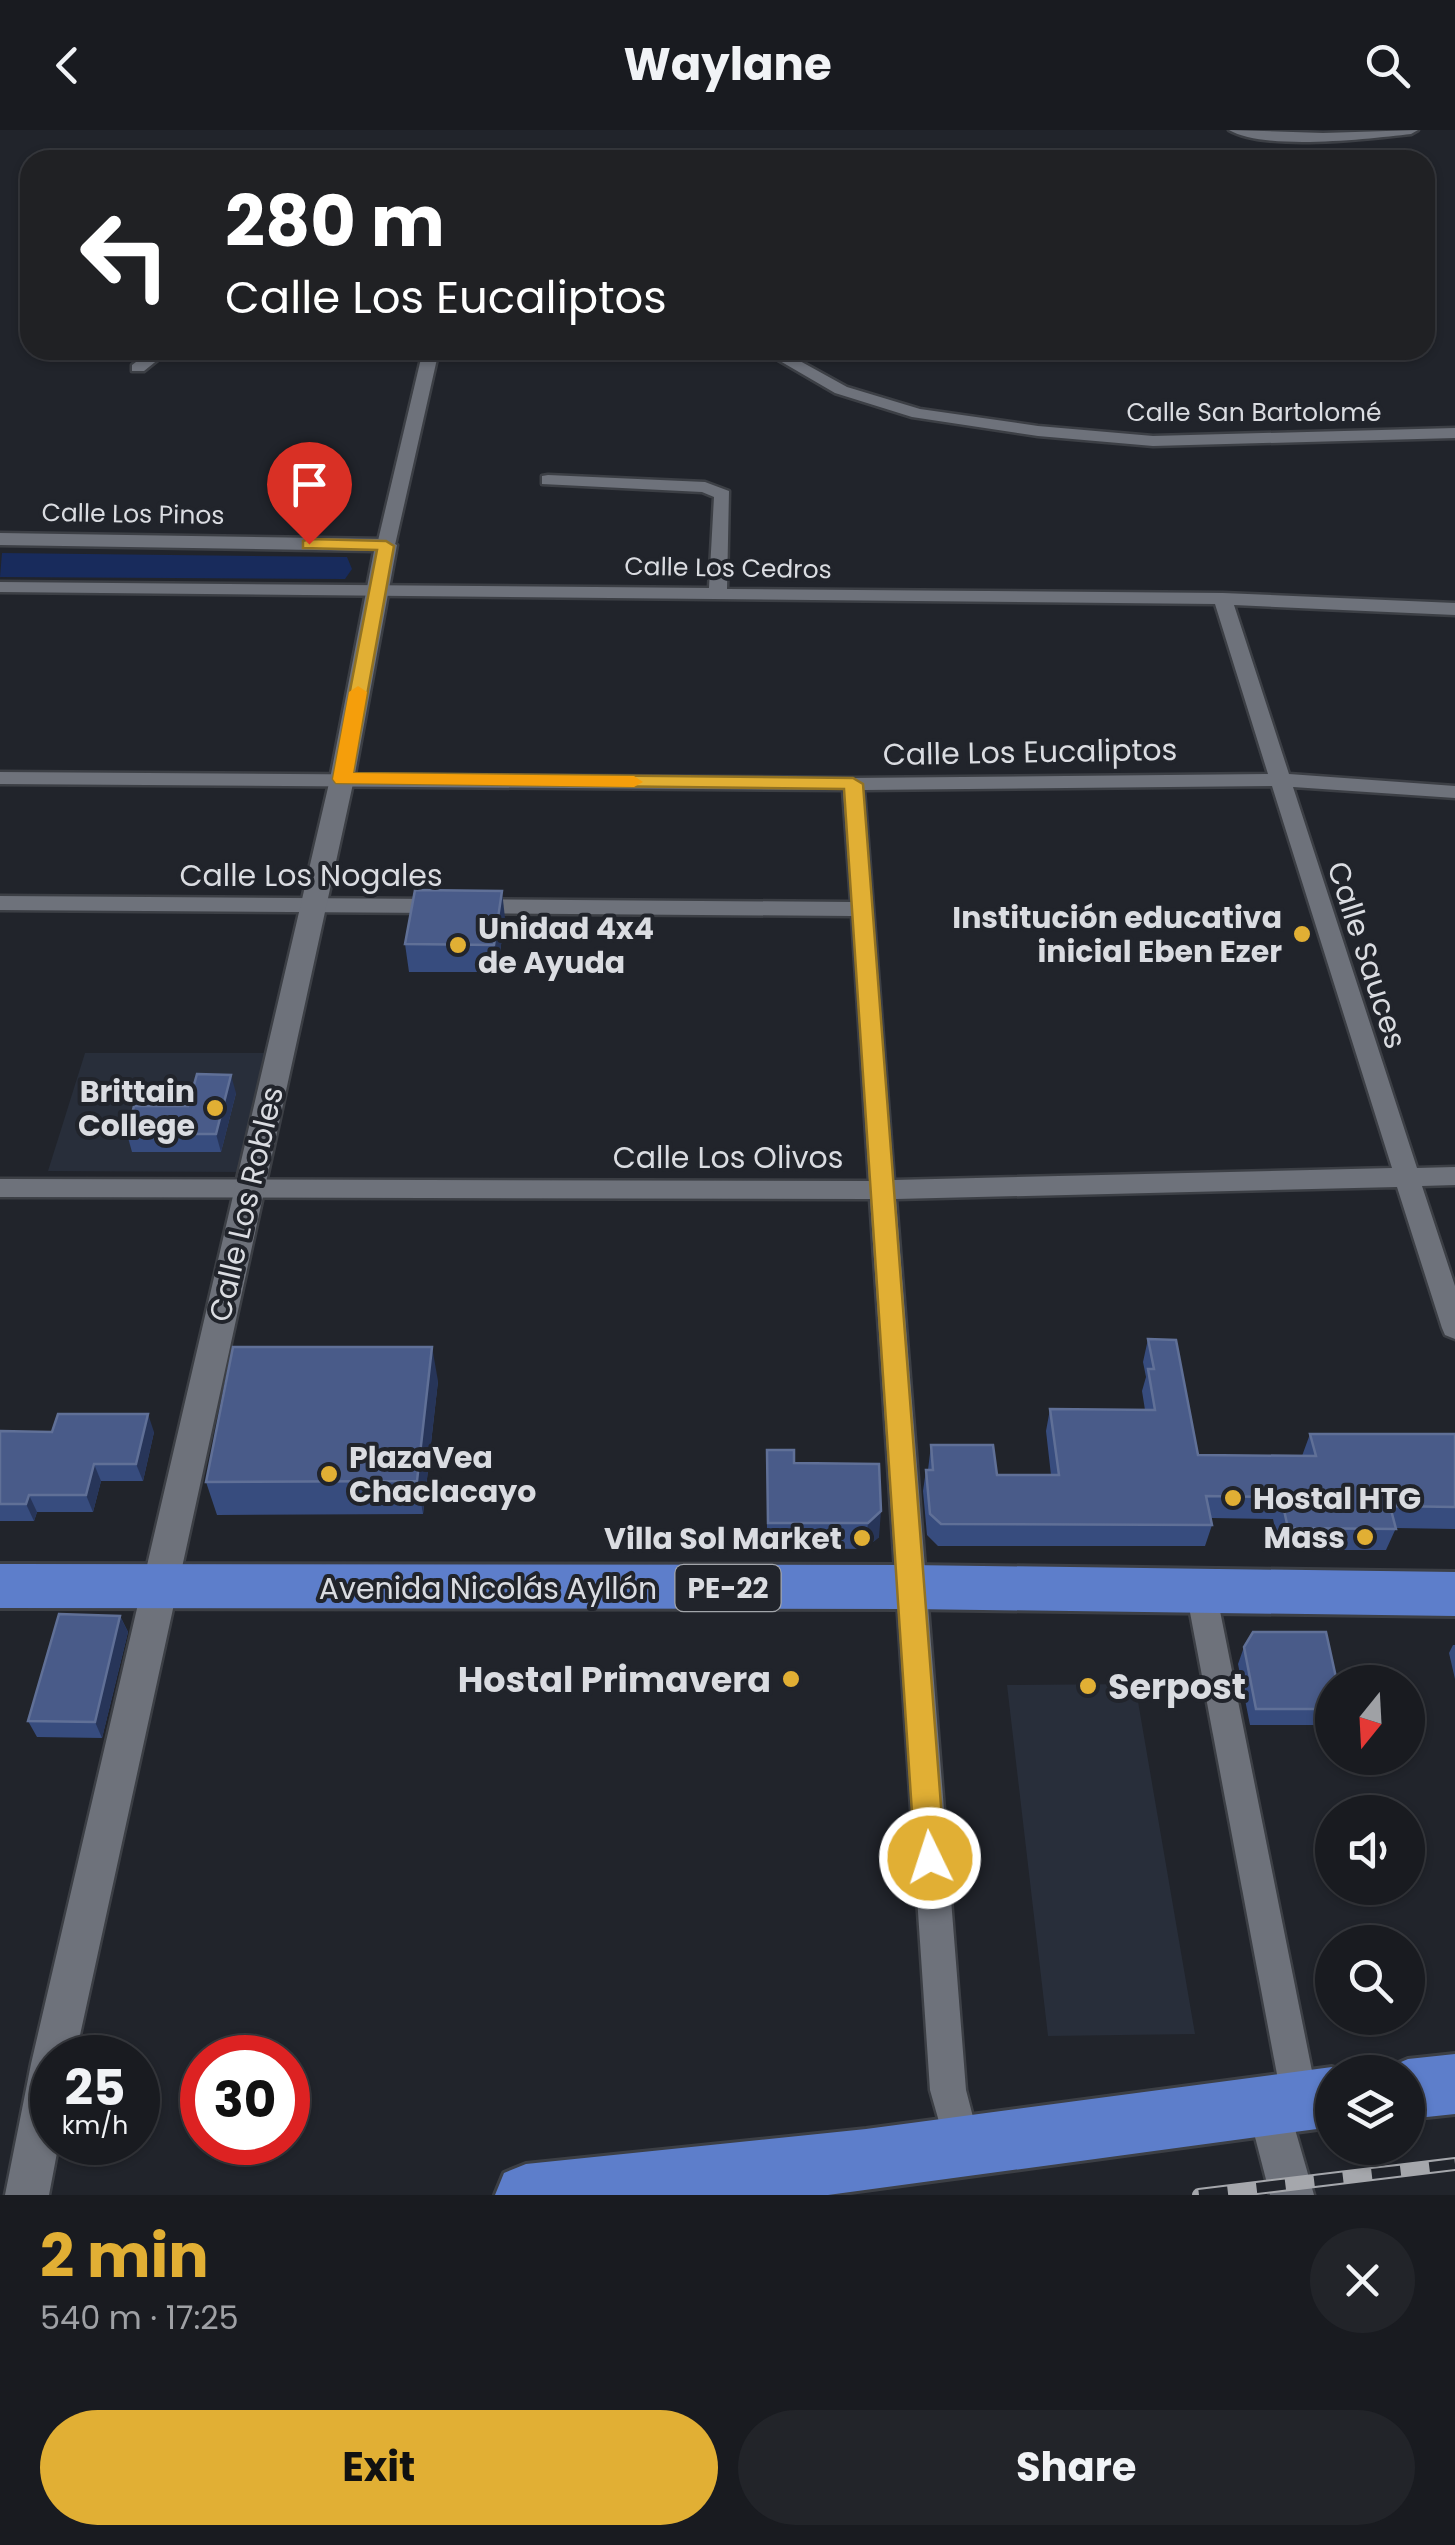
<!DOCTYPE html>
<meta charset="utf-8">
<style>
:root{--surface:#191b20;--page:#222429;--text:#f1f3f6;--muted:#9fa1a5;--line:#37393e;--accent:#e1af34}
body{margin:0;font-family:Poppins,sans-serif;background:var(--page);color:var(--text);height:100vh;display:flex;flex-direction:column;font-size:38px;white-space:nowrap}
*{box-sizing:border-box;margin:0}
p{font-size:32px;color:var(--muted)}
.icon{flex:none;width:55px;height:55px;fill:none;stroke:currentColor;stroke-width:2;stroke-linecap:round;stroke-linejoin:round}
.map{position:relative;height:2065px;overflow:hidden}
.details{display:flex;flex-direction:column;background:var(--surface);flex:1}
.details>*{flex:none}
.top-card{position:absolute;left:20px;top:20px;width:1415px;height:210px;border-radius:30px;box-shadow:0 2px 8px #0004,0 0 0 2px var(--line);background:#202124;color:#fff;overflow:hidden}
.needle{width:65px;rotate:198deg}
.buttons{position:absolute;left:1315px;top:1535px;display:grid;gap:20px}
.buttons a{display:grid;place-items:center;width:110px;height:110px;border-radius:50%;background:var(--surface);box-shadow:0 2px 8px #0004,0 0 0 2px var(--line);font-size:50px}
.speed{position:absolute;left:30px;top:1905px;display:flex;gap:20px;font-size:50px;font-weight:700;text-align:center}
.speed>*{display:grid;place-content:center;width:130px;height:130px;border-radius:50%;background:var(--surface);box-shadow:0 2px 8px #0004,0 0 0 2px var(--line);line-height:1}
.speed small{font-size:25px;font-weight:400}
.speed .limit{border:15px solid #d22;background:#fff;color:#111}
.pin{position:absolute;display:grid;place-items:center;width:85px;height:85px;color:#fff;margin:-102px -42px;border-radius:50% 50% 50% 0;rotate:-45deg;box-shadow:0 0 10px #0007}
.pin .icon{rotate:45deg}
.me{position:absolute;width:110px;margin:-55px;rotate:356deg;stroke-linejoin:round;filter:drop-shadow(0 0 8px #0008)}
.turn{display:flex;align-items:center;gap:35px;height:210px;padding:0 40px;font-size:45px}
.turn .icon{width:130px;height:130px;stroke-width:2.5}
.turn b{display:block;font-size:70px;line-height:85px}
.round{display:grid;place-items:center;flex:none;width:105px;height:105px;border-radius:52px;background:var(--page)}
.headline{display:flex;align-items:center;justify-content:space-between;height:170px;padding:0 40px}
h1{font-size:60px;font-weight:700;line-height:75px;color:var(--accent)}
.primary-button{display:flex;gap:20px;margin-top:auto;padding:20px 40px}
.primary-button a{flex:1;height:115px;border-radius:60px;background:var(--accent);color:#111;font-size:40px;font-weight:700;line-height:115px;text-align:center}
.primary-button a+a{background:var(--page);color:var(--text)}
header{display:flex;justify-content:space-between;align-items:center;height:130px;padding:0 40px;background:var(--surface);font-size:45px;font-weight:700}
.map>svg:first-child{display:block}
</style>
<header><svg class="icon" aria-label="back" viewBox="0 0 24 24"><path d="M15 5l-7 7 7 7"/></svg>Waylane<svg class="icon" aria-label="search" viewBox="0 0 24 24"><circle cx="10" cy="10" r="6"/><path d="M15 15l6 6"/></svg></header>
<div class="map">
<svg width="1455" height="2065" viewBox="0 0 1455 2065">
<rect width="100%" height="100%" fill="#21242b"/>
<g fill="#282e3a">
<path d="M85,923h182l-27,119 -192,-1z"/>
<path d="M1135,1554l60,350 -147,2 -41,-351z"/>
</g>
<path fill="#182b5c" d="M2,423l345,4 5,12 -7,10 -345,-2z"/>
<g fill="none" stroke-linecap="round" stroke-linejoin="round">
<defs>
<g id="minor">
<path d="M1229,0l94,3 95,-3 -7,4c-43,5 -146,17 -182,-4z"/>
<path d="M152,220h18l-26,21h-12v-6z"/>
<path d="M423,220h16l-44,195 -9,5 -9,-5z"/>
<path d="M761,220h19l67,37 73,22 118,17 115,10 302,-8v10l-302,8 -115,-10 -126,-19 -77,-24z"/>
<path d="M548,345l157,7 24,9 -2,98 496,4 232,10v12l-221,-10 55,169 166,12v12l-162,-11 124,381 38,-1v18l-33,1 33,100v53l-10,-4 -3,-7 -45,-141 -501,12 70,891 14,54 -5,13 -13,5 -13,-5 -19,-67 -60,-891 -870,-2v-18l869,2 -17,-265 -852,-6v-14l851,6 -8,-112 -843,-6v-12l853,6 415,-4 -53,-170 -1215,-12v-10l709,6 5,-91 -12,-5 -160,-8v-8zM1272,656l120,382 -498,12 -30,-390z"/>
<path d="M1201,1448l11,4 4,9 102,510 -5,13 -13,5 -13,-5 -5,-13 -96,-510 4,-9z"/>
</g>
<g id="tertiary">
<path d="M0,403l386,6 11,6 -43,234 -279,1279h-23v84h7l-10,53h-44l26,-131 299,-1285 44,-228 -374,-6z"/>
<path d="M1269,1954l15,7 30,104h-44l-23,-89 7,-15z"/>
</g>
<g id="trunk">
<path d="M0,1434l910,1 545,7v44l-545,-7 -910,-1z"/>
<path d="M1455,1924v60l-47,5v-47h-24l3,-4 21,-9z"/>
<path d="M1332,1937l14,5h-14v55l-504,68h-333l9,-22 22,-9 340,-35z"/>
</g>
</defs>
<use href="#minor" stroke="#3c3f45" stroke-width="5"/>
<use href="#tertiary" stroke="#3c3f45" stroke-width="5"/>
<use href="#trunk" stroke="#3c3f45" stroke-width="6"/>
<use href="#minor" fill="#6e727b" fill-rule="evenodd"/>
<use href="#tertiary" fill="#6e727b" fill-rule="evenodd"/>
<use href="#trunk" fill="#5d7ecb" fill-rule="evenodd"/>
<defs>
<path id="rail" d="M1199,2065l256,-31"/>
</defs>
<use href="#rail" stroke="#a5a7ac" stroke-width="14"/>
<use href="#rail" stroke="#21242b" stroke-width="10" stroke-dasharray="29" stroke-linecap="butt"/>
</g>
<g fill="#374c7e">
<path d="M505,788l-8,54h-88l-4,-28z"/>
<path d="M236,963l-15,59h-89l-5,-18 61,-28z"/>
<path d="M1148,1209l50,116 104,1 8,-22h145v95l-59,-1 -10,22h-106l-7,-31 -62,-1 1,7 -7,21h-267l-11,-11 -4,-44 3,-21h2l3,-25 66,30h54l-5,-44 4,-22 95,1 -3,-19 4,-14 -3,-15z"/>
<path d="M438,1251l-15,133 -206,1 -11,-33z"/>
<path d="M0,1301l154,1 -11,49h-42l-8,31h-56l-3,9h-34z"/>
<path d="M767,1320l27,13 85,1v73l-14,12 -98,-1z"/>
<path d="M120,1486l8,16 -26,106 -65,-1 -9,-16z"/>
<path d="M1453,1515h2v34l-6,-26z"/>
<path d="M1244,1517l88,35v30h-5l-6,13h-71l-12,-61z"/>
</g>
<g fill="#273559">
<path d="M502,761l3,27 -8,54 -3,-27z"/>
<path d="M231,945l5,18 -15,59 -5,-18z"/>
<path d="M432,1217l6,34 -15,133 -6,-33z"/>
<path d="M148,1284l6,18 -11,49 -7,-17z"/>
<path d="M94,1334l7,17 -8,31 -7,-17z"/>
<path d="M29,1365l8,17 -3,9 -8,-17z"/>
<path d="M881,1381l-2,26 -14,12 3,-26z"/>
<path d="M120,1486l8,16 -26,106 -7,-16z"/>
</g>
<g fill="#495b89" stroke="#607097" stroke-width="2.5">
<path d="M415,760l87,1 -8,54 -89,-1z"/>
<path d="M197,944l34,1 -15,59h-89l7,-28h54z"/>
<path d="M1148,1209l28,1 22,115 118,1 -6,-22h145v73l-65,-1 6,23 -108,-1 -7,-31 -75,-1 6,29 -271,-1 -11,-10 -4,-44h7l-2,-25h62l4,30h62l-9,-66 105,1 -7,-41h6z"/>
<path d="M233,1217h199l-15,134 -211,1z"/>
<path d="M58,1284h90l-12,50h-42l-8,31h-57l-3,9h-26v-73l52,1z"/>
<path d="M767,1320h27v13l85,1 2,47 -13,12h-100z"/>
<path d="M59,1484l61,2 -25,106 -67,-1z"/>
<path d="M1253,1502h73l11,50h-5v13h-6l3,14h-73l-12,-62z"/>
</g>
<path fill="#e1af34" stroke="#927222" stroke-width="2.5" d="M309,409l77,2 8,5 -41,227 500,5 10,6 82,1074 -4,10 -11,5 -10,-5 -5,-10 -71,-1069 -508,-6 -3,-4 44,-229 -74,-2v-7z"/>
<path fill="#f59e0b" d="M358,556l9,6 -14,81 281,3 9,6 -9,5 -298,-4 -3,-4 16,-87z"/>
<g fill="#e1af34" stroke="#21242b" stroke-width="4">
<circle cx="1302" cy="804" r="10"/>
<circle cx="458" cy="815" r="10"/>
<circle cx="215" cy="978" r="10"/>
<circle cx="329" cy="1344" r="10"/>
<circle cx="1233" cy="1368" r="10"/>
<circle cx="1365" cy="1407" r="10"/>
<circle cx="862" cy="1408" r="10"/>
<circle cx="791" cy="1549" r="10"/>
<circle cx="1088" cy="1556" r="10"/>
</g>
<g text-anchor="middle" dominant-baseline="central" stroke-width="8" stroke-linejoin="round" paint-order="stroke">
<g font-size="25" fill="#dadce1" stroke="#21242b">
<text x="1254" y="282">Calle San Bartolomé</text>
<text transform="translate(133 384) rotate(1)">Calle Los Pinos</text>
<text transform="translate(728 438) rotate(1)">Calle Los Cedros</text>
</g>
<rect fill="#21242b" stroke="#a2a5aa" stroke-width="2.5" x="675.5" y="1435" width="105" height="46" rx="8"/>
<g font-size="28" font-weight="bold" fill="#dadce1">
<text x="728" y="1458">PE-22</text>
</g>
<g font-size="30" fill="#dadce1" stroke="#21242b">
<text transform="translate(1030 622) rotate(-1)">Calle Los Eucaliptos</text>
<text x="311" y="745">Calle Los Nogales</text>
<text transform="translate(1367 825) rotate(72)">Calle Sauces</text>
<text x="728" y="1027">Calle Los Olivos</text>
<text transform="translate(246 1074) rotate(-77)">Calle Los Robles</text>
<text x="488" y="1458">Avenida Nicolás Ayllón</text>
</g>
<g font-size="30" font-weight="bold" fill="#dadce1" stroke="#21242b" text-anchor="end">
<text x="1282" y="787">Institución educativa<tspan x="1282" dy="34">inicial Eben Ezer</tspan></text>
<text x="478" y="798" text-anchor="start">Unidad 4x4<tspan x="478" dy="34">de Ayuda</tspan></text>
<text x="195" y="961">Brittain<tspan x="195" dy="34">College</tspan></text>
<text x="349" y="1327" text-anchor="start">PlazaVea<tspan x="349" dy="34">Chaclacayo</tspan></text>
<text x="1253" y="1368" text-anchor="start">Hostal HTG</text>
<text x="1345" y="1407">Mass</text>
<text x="842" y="1408">Villa Sol Market</text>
</g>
<g font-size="35" font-weight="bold" fill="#dadce1" stroke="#21242b" text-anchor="end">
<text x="771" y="1549">Hostal Primavera</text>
<text x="1108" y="1556" text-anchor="start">Serpost</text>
</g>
</g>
</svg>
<div class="buttons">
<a><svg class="needle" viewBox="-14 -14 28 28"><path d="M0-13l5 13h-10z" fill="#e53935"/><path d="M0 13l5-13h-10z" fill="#9fa1a5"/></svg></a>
<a><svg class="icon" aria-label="sound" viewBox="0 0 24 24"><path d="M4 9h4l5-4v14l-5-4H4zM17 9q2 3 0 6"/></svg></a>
<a><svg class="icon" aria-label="search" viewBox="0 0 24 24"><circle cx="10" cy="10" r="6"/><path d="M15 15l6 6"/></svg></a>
<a><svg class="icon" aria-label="layers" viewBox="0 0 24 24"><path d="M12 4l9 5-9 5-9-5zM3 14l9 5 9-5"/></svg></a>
</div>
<div class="speed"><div>25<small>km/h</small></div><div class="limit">30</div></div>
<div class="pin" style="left:309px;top:414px;background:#d93025"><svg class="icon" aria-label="arrive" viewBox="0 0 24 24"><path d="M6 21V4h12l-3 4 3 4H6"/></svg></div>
<svg class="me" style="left:930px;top:1728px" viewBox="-20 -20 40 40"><circle r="17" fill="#e1af34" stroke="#fff" stroke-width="3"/><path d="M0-11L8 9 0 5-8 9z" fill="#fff"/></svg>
<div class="top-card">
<div class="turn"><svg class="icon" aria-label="left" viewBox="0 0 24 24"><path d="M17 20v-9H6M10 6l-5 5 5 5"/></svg><div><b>280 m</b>Calle Los Eucaliptos</div></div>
</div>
</div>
<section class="details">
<div class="headline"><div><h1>2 min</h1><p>540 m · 17:25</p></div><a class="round"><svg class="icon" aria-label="close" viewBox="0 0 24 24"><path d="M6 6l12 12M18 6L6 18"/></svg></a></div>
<div class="primary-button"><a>Exit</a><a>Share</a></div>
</section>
